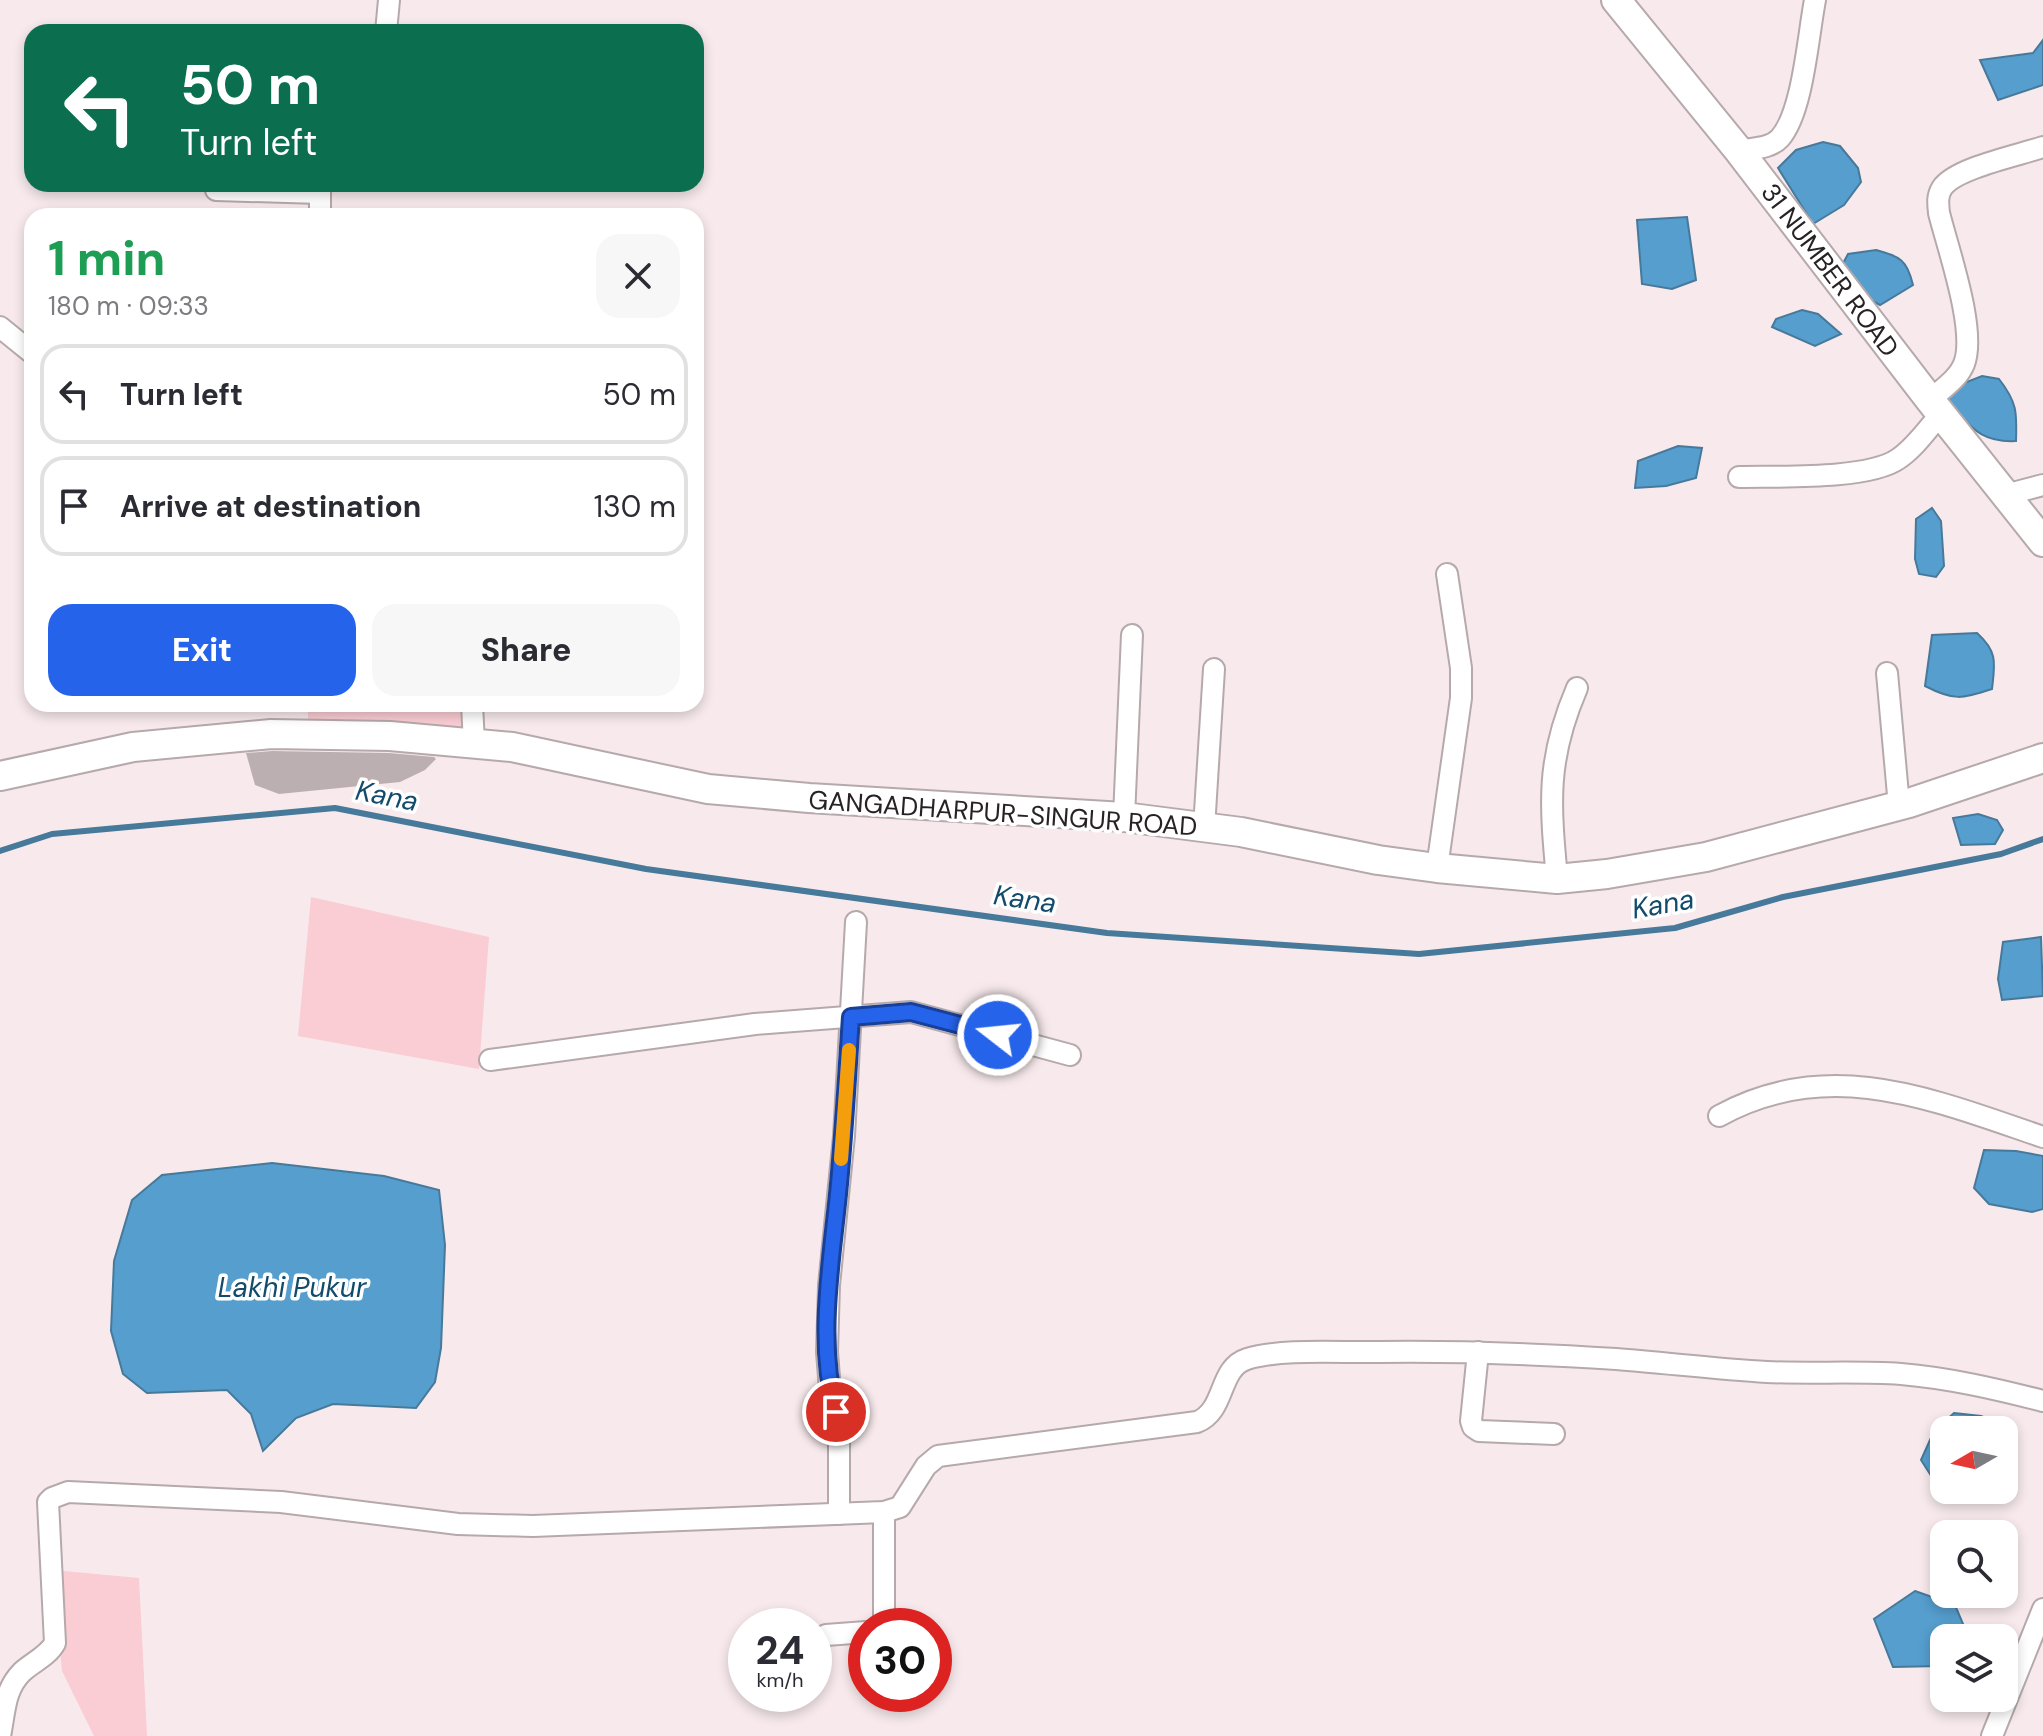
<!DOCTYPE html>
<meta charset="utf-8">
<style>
:root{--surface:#fff;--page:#f7f7f7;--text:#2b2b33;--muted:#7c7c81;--line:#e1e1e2;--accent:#2563eb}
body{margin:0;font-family:"DM Sans",sans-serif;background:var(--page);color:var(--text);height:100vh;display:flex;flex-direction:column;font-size:30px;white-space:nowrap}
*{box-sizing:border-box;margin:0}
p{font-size:26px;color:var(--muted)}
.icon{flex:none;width:44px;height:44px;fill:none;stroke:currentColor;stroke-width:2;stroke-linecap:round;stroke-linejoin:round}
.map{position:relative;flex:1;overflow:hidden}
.panel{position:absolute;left:24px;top:208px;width:680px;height:504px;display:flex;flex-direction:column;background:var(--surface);border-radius:24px;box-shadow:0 4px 12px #0003}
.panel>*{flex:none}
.top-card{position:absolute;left:24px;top:24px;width:680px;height:168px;border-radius:24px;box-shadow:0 4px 12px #0003;background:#0b6e4f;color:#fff;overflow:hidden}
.needle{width:52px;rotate:261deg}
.controls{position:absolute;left:1930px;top:1416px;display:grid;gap:16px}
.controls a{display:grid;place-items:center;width:88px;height:88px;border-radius:16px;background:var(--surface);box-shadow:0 4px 12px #0003;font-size:40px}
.speed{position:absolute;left:728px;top:1608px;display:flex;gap:16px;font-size:40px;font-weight:700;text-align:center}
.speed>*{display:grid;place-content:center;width:104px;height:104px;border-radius:50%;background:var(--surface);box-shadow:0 4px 12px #0003;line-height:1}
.speed small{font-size:20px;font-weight:400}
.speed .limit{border:12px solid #d22;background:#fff;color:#111}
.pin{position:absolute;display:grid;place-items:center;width:68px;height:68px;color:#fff;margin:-34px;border:4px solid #fff;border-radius:50%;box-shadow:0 2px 8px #0007}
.me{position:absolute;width:88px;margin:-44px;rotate:286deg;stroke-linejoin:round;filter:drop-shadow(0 0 6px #0008)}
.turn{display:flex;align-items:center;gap:28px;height:168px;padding:0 24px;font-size:36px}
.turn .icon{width:104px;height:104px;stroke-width:2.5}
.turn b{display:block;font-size:56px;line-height:68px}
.round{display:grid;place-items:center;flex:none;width:84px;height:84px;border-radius:24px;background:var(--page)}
.summary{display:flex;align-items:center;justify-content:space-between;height:136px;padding:0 24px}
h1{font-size:48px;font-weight:800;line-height:60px;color:#1e9e55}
.action{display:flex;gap:16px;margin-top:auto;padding:16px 24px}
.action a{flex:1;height:92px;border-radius:24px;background:var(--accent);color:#fff;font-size:32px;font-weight:800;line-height:92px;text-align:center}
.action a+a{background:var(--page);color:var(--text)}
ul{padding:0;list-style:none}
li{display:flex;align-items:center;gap:24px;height:100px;margin:0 16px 12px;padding:0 8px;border:4px solid var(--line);border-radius:24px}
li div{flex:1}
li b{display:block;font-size:30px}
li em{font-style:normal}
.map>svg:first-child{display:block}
</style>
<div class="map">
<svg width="2043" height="1736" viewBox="0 0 2043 1736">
<rect width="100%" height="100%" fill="#f8eaec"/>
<g fill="#faccd3">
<path d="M308,704h160l-2,33 -158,-10z"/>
<path d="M311,897l178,40 -10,132 -181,-33z"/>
<path d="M53,1570l86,8 8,158h-53l-32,-65z"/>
</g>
<g fill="#559ece" stroke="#47799b" stroke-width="2">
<path d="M2043,40v45l-45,15 -18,-40 53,-7z"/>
<path d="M1823,142l17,4 18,22 3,14 -17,23 -31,19 -35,-56 18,-18z"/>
<path d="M1687,217l9,63 -24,9 -30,-5 -5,-64z"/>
<path d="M1876,250c24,7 31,9 37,35l-33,20 -30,-16 -9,-22 7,-13z"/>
<path d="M1802,310l16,4 23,20 -26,12 -43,-19 4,-8z"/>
<path d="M1982,376l17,3c18,23 18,33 17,62 -37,2 -46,-16 -70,-40l13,-16z"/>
<path d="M1678,446l24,2 -6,30 -30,8 -31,2 3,-27z"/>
<path d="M1932,508l9,13 3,45 -8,11 -17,-3 -4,-15 1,-40z"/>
<path d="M1977,633c21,19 18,30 15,56 -30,10 -38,12 -67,-3l7,-51z"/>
<path d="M1978,814l19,6 6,10 -8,14 -34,1 -8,-27z"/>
<path d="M2041,937l2,59 -41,4 -4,-21 5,-37z"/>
<path d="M1984,1150l32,1 27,5v53l-11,3 -43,-8 -15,-16z"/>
<path d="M272,1163l112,13 55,14 6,55 -4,103 -6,34 -19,26 -83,-4 -37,14 -33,33 -12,-37 -24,-24 -80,3 -24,-19 -12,-43 3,-70 18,-61 30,-25z"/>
<path d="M1954,1413l27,3 20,8 1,6h-58v55h-7l-16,-25 13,-29z"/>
<path d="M1915,1591l40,14 14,33h-25v25l-3,3 -48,1 -19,-48z"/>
</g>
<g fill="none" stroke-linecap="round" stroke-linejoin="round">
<path stroke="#47799b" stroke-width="6" d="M0,851l52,-17 283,-26 311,61 461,64 312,21 256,-26 108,-31 218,-43 42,-15"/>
</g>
<path fill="#bcafb1" d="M272,751l117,2 45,4 2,2 -11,11 -25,12 -121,12 -24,-9 -9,-32z"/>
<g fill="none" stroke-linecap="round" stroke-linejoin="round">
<defs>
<g id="street">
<path d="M386,32l3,-32"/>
<path d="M1739,151c13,-3 31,-2 41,-13 23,-26 28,-102 35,-138"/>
<path d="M320,184v32"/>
<path d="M216,190l104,3"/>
<path d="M0,327l32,26"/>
<path d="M1930,400c12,-11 28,-21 34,-36 13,-33 -16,-115 -25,-151 -1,-10 -2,-17 3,-25 13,-20 78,-33 101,-41"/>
<path d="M1739,477c38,-1 129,3 159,-18 17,-11 30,-31 43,-45"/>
<path d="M2005,495l38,-10"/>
<path d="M1887,673l12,133"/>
<path d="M472,704l2,40"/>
<path d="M1124,817l8,-182"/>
<path d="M1204,828l10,-159"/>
<path d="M1437,868l24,-170v-30l-14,-94"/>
<path d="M1557,879c-7,-76 -11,-119 20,-191"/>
<path d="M490,1060l265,-36 156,-12 159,43"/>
<path d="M1719,1116c110,-61 215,-16 324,21"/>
<path d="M1478,1352l-7,69 2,6 6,4 75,3"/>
<path d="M839,1514v-86l-9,-38 -3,-38 2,-67 15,-149 12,-214"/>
<path d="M884,1626v-114"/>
<path d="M826,1635l40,-3"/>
<path d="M0,1736c5,-24 4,-46 22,-64 11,-10 26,-16 33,-29l-7,-141 4,-4 16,-6 213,10 177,22 75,2 351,-14 16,-5 26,-41 12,-10 259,-34c29,-11 21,-54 50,-63 36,-11 95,-6 133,-7 79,-1 158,2 236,7 51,4 101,10 151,13 45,2 89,-1 134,2 48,4 95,15 142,27"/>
<path d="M1992,1736l51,-127"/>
</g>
<g id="secondary">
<path d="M1616,0l123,151 191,249 113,142"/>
<path d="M0,776l133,-29 138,-13 119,2 122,11 196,42 101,9 315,19 117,15 137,28 59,8 120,11 50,-5 99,-17 203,-54 134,-45"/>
</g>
</defs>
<use href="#street" stroke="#b6a9ab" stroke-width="24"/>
<use href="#secondary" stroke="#b6a9ab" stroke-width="32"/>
<use href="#street" stroke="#fff" stroke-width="20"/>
<use href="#secondary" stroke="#fff" stroke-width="28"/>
</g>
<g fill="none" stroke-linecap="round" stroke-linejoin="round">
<defs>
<path id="route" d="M836,1412c-19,-70 -5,-148 2,-218 6,-59 9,-118 13,-177l60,-5 87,23"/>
</defs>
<use href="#route" stroke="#184099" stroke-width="20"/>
<use href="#route" stroke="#2563eb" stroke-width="14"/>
<path stroke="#f59e0b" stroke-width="14" d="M841,1159l8,-109"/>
</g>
<g text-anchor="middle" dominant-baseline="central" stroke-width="7" stroke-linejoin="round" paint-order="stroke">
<g font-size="26" fill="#272223" stroke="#fff">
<text transform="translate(1830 270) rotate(53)">31 NUMBER ROAD</text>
<text transform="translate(1003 813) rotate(4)">GANGADHARPUR-SINGUR ROAD</text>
</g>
<g font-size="28" font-style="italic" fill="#124b6c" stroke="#fff">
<text transform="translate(387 796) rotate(11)">Kana</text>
<text transform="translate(1025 899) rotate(8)">Kana</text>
<text transform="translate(1663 904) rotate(-10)">Kana</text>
<text x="292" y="1287">Lakhi Pukur</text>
</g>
</g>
</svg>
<div class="controls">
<a><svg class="needle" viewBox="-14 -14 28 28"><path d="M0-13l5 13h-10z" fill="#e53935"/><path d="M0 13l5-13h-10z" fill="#7c7c81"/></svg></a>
<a><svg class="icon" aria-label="search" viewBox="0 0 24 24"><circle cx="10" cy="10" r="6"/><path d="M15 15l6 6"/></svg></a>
<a><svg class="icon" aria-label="layers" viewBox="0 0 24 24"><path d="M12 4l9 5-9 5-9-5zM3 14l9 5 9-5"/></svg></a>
</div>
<div class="speed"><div>24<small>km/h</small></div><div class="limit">30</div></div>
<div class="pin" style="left:836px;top:1412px;background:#d93025"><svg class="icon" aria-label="arrive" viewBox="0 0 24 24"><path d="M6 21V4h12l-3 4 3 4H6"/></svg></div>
<svg class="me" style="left:998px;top:1035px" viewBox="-20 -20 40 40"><circle r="17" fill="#2563eb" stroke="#fff" stroke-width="3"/><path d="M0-11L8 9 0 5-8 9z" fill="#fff"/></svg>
<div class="top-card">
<div class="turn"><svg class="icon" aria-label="left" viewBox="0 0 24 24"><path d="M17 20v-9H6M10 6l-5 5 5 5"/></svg><div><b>50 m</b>Turn left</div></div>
</div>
<section class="panel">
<div class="summary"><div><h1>1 min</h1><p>180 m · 09:33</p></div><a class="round"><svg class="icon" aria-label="close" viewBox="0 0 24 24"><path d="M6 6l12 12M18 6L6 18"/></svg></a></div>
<ul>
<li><svg class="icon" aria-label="left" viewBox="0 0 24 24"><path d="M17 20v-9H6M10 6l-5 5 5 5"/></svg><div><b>Turn left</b></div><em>50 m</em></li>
<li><svg class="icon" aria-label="arrive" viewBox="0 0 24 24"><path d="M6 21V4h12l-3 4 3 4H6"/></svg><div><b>Arrive at destination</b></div><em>130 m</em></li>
</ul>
<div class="action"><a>Exit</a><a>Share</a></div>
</section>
</div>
